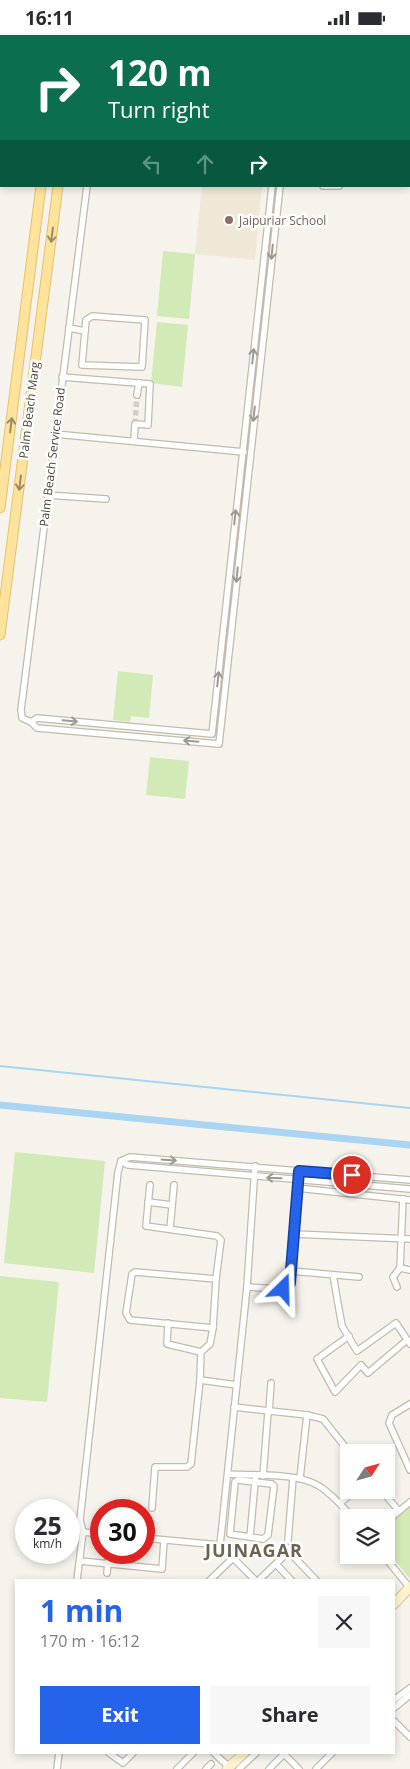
<!DOCTYPE html>
<meta charset="utf-8">
<style>
:root{--surface:#fff;--page:#f7f7f7;--text:#2b2b33;--muted:#7c7c81;--accent:#2563eb}
body{margin:0;font-family:"Open Sans",sans-serif;background:var(--page);color:var(--text);height:100vh;display:flex;flex-direction:column;font-size:19px;white-space:nowrap}
*{box-sizing:border-box;margin:0}
p{font-size:16px;color:var(--muted)}
.icon{flex:none;width:28px;height:28px;fill:none;stroke:currentColor;stroke-width:2;stroke-linecap:round;stroke-linejoin:round}
.map{position:relative;flex:1;overflow:hidden}
.details{position:absolute;left:15px;top:1544px;width:380px;height:175px;display:flex;flex-direction:column;background:var(--surface);border-radius:0px;box-shadow:0 2px 8px #0003}
.details>*{flex:none}
.banner{position:absolute;left:0px;top:0px;width:410px;height:152px;box-shadow:0 2px 8px #0003;background:#0b6e4f;color:#fff;overflow:hidden}
.needle{width:32px;rotate:54deg}
.fabs{position:absolute;left:340px;top:1409px;display:grid;gap:10px}
.fabs a{display:grid;place-items:center;width:55px;height:55px;border-radius:0px;background:var(--surface);box-shadow:0 2px 8px #0003;font-size:25px}
.speed{position:absolute;left:15px;top:1464px;display:flex;gap:10px;font-size:25px;font-weight:700;text-align:center}
.speed>*{display:grid;place-content:center;width:65px;height:65px;border-radius:50%;background:var(--surface);box-shadow:0 2px 8px #0003;line-height:1}
.speed small{font-size:12px;font-weight:400}
.speed .limit{border:8px solid #d22;background:#fff;color:#111}
.pin{position:absolute;display:grid;place-items:center;width:42px;height:42px;color:#fff;margin:-21px;border:2px solid #fff;border-radius:50%;box-shadow:0 1px 5px #0007}
.me{position:absolute;width:55px;margin:-28px;rotate:22deg;stroke-linejoin:round;filter:drop-shadow(0 0 4px #0008)}
.turn{display:flex;align-items:center;gap:18px;height:105px;padding:0 25px;font-size:22px}
.turn .icon{width:65px;height:65px;stroke-width:2.5}
.turn b{display:block;font-size:35px;line-height:42px}
.lanes{display:flex;align-items:center;height:48px;padding:0 25px;background:#0003;justify-content:center;gap:25px;direction:ltr}
.lanes .off{opacity:.35}
.round{display:grid;place-items:center;flex:none;width:52px;height:52px;border-radius:0px;background:var(--page)}
.summary{display:flex;align-items:center;justify-content:space-between;height:85px;padding:0 25px}
h1{font-size:30px;font-weight:700;line-height:38px;color:var(--accent)}
.action{display:flex;gap:10px;margin-top:auto;padding:10px 25px}
.action a{flex:1;height:58px;border-radius:0px;background:var(--accent);color:#fff;font-size:20px;font-weight:700;line-height:58px;text-align:center}
.action a+a{background:var(--page);color:var(--text)}
.status{display:flex;justify-content:space-between;align-items:center;height:35px;padding:0 25px;background:var(--surface);direction:ltr}
.status svg{height:14px;fill:currentColor}
.map>svg:first-child{display:block}
</style>
<div class="status"><b>16:11</b><svg viewBox="0 0 49 12"><path d="M0 12V9h3v3zM5 12V6h3v6zM10 12V3h3v9zM15 12V0h3v12zM26 1h20v11H26zM47 4h2v5h-2z"/></svg></div>
<div class="map">
<svg width="410" height="1734" viewBox="0 0 410 1734">
<rect width="100%" height="100%" fill="#f6f3ec"/>
<path fill="#efe8d6" d="M202,151h60l-7,74 -60,-6z"/>
<g fill="#d2eab5">
<path d="M163,216l32,3 -6,65 -32,-3z"/>
<path d="M157,287l31,3 -6,62 -31,-4z"/>
<path d="M118,636l35,4 -4,43 -18,-2 -1,6 -17,-2z"/>
<path d="M150,722l39,4 -4,38 -39,-4z"/>
<path d="M15,1117l90,9 -11,112 -90,-10z"/>
<path d="M0,1241l59,6 -12,120 -47,-4z"/>
<path d="M410,1472v72l-24,-29v-23z"/>
</g>
<g fill="none" stroke-linecap="round" stroke-linejoin="round">
<path stroke="#a9d4f2" stroke-width="2" d="M0,1031l410,42"/>
<path stroke="#a9d4f2" stroke-width="7" d="M0,1070l410,40"/>
<path stroke="#d4d0c8" stroke-width="5.5" stroke-dasharray="5.5 3" stroke-linecap="butt" d="M135,389l2,-29"/>
<defs>
<g id="minor">
<path d="M250,0v1"/>
<path d="M106,1v-1"/>
<path d="M238,1v-1"/>
<path d="M409,66h1"/>
<path d="M409,79l1,-1"/>
<path d="M409,127l1,-1"/>
<path d="M272,151l-60,548 -175,-16 -6,4 6,6 182,16 61,-558"/>
<path d="M323,151h16"/>
<path d="M92,281l53,4 -3,47 -60,-2 4,-45z"/>
<path d="M69,293l16,3"/>
<path d="M62,342l88,7 -2,41 -13,-1 -1,17"/>
<path d="M137,360l2,-12"/>
<path d="M55,399l189,18"/>
<path d="M47,460l59,4"/>
<path d="M31,687l-9,-4 -1,-8 66,-524"/>
<path d="M121,1126l7,4 282,24"/>
<path d="M121,1126l9,-4 280,23"/>
<path d="M255,1131l-8,121 -27,258 35,35"/>
<path d="M150,1150l-4,41 71,10 4,4 -5,39 -3,49 -3,16 -9,8 -1,28 37,5"/>
<path d="M297,1153l113,12"/>
<path d="M148,1167l24,3"/>
<path d="M170,1194l4,-44"/>
<path d="M294,1199l116,5"/>
<path d="M400,1233l10,2"/>
<path d="M291,1236l68,6"/>
<path d="M333,1240l9,51 15,25 39,-28 14,21"/>
<path d="M247,1252l36,2 6,-3 10,-110"/>
<path d="M397,1252l-4,-10 7,-9 3,-69"/>
<path d="M168,1288l-1,21 34,8"/>
<path d="M213,1293l-83,-8 -4,-7 6,-39 3,-2 81,7"/>
<path d="M349,1301l-32,23 18,33 26,-27 7,8 39,-33"/>
<path d="M410,1369l-18,11 -3,8 21,47"/>
<path d="M234,1372l73,8 16,4 27,34"/>
<path d="M269,1377l2,-29"/>
<path d="M228,1439c25,2 69,-2 91,12 13,8 23,20 33,31"/>
<path d="M263,1441l5,-64"/>
<path d="M300,1443l7,-63"/>
<path d="M381,1455l18,21"/>
<path d="M340,1468l16,-13"/>
<path d="M152,1473l3,-41h32l4,-3 9,-84"/>
<path d="M386,1487l24,-20"/>
<path d="M83,1497l18,2"/>
<path d="M250,1502l13,2 5,-4 6,-49 -2,-2 -34,-4 -3,2 -5,52 20,3 5,-55 1,-6"/>
<path d="M144,1503l76,7"/>
<path d="M288,1506l5,-63"/>
<path d="M383,1520l27,33"/>
<path d="M80,1526l82,8 2,-28"/>
<path d="M276,1529l15,16"/>
<path d="M107,1538l2,-20"/>
<path d="M77,1545l6,-48 -3,-12 38,-348 3,-11"/>
<path d="M210,1545l23,-22"/>
<path d="M259,1545l28,-27 4,1 25,26"/>
<path d="M394,1665l16,-12"/>
<path d="M394,1673l16,-13"/>
<path d="M394,1686l16,16"/>
<path d="M109,1718l14,10 10,-10"/>
<path d="M214,1718l15,14"/>
<path d="M283,1718l16,16"/>
<path d="M57,1734l2,-16"/>
<path d="M177,1734l16,-16"/>
<path d="M206,1734l5,-5"/>
<path d="M239,1734l17,-16"/>
<path d="M269,1734l15,-15"/>
<path d="M316,1734l16,-16"/>
</g>
<g id="secondary">
<path d="M394,1569l16,-17"/>
<path d="M227,1734l17,-16"/>
</g>
<g id="primary">
<path d="M61,1v-1"/>
<path d="M77,1v-1"/>
<path d="M0,473l41,-322"/>
<path d="M0,600l58,-449"/>
</g>
</defs>
<use href="#minor" stroke="#c2bbae" stroke-width="8"/>
<use href="#secondary" stroke="#d6c79b" stroke-width="11"/>
<use href="#primary" stroke="#e6c16a" stroke-width="11"/>
<use href="#minor" stroke="#fff" stroke-width="5.5"/>
<use href="#secondary" stroke="#fff3cd" stroke-width="9"/>
<use href="#primary" stroke="#ffe39c" stroke-width="9"/>
</g>
<defs><path id="oneway-shaft" d="M-6 0H5M1.5-3L5.5 0L1.5 3" fill="none" stroke-width="1.6" stroke-linecap="round" stroke-linejoin="round" transform="scale(1.25)"/></defs>
<g stroke="#9c8c66">
<use href="#oneway-shaft" transform="translate(52 200) rotate(97)"/>
<use href="#oneway-shaft" transform="translate(11 390) rotate(-83)"/>
<use href="#oneway-shaft" transform="translate(20 448) rotate(97)"/>
</g>
<g stroke="#9c9892">
<use href="#oneway-shaft" transform="translate(272 217) rotate(96)"/>
<use href="#oneway-shaft" transform="translate(253 321) rotate(-84)"/>
<use href="#oneway-shaft" transform="translate(254 379) rotate(96)"/>
<use href="#oneway-shaft" transform="translate(235 482) rotate(-84)"/>
<use href="#oneway-shaft" transform="translate(237 540) rotate(96)"/>
<use href="#oneway-shaft" transform="translate(218 644) rotate(-84)"/>
<use href="#oneway-shaft" transform="translate(70 686) rotate(5)"/>
<use href="#oneway-shaft" transform="translate(191 706) rotate(-175)"/>
<use href="#oneway-shaft" transform="translate(169 1125) rotate(4)"/>
<use href="#oneway-shaft" transform="translate(274 1143) rotate(-178)"/>
</g>
<g fill="none" stroke-linecap="round" stroke-linejoin="round">
<defs>
<path id="route" d="M283,1254l7,-6 9,-112 53,4"/>
</defs>
<use href="#route" stroke="#184099" stroke-width="12"/>
<use href="#route" stroke="#2563eb" stroke-width="9"/>
</g>
<circle fill="#8d6e63" stroke="#fff" stroke-width="2" cx="229" cy="185" r="5"/>
<g text-anchor="middle" dominant-baseline="central" stroke-width="5" stroke-linejoin="round" paint-order="stroke">
<g font-size="12" fill="#785e54" stroke="#fff" text-anchor="start">
<text x="239" y="185">Jaipuriar School</text>
</g>
<g font-size="12" fill="#4b4439" stroke="#fff">
<text transform="translate(29 375) rotate(-83)">Palm Beach Marg</text>
<text transform="translate(52 422) rotate(-83)">Palm Beach Service Road</text>
</g>
<g font-size="18" font-weight="bold" letter-spacing="1" fill="#6e6250" stroke="#fff">
<text x="254" y="1515">JUINAGAR</text>
</g>
</g>
</svg>
<div class="fabs">
<a><svg class="needle" viewBox="-14 -14 28 28"><path d="M0-13l5 13h-10z" fill="#e53935"/><path d="M0 13l5-13h-10z" fill="#7c7c81"/></svg></a>
<a><svg class="icon" aria-label="layers" viewBox="0 0 24 24"><path d="M12 4l9 5-9 5-9-5zM3 14l9 5 9-5"/></svg></a>
</div>
<div class="speed"><div>25<small>km/h</small></div><div class="limit">30</div></div>
<div class="pin" style="left:352px;top:1140px;background:#d93025"><svg class="icon" aria-label="arrive" viewBox="0 0 24 24"><path d="M6 21V4h12l-3 4 3 4H6"/></svg></div>
<svg class="me" style="left:283px;top:1254px" viewBox="-20 -20 40 40"><path d="M0-17L14 15 0 8-14 15z" fill="#2563eb" stroke="#fff" stroke-width="4"/></svg>
<div class="banner">
<div class="turn"><svg class="icon" aria-label="right" viewBox="0 0 24 24"><path d="M7 20v-9h11M14 6l5 5-5 5"/></svg><div><b>120 m</b>Turn right</div></div>
<div class="lanes"><svg class="icon off" aria-label="left" viewBox="0 0 24 24"><path d="M17 20v-9H6M10 6l-5 5 5 5"/></svg><svg class="icon off" aria-label="ahead" viewBox="0 0 24 24"><path d="M12 20V5M6 11l6-6 6 6"/></svg><svg class="icon" aria-label="right" viewBox="0 0 24 24"><path d="M7 20v-9h11M14 6l5 5-5 5"/></svg></div>
</div>
<section class="details">
<div class="summary"><div><h1>1 min</h1><p>170 m · 16:12</p></div><a class="round"><svg class="icon" aria-label="close" viewBox="0 0 24 24"><path d="M6 6l12 12M18 6L6 18"/></svg></a></div>
<div class="action"><a>Exit</a><a>Share</a></div>
</section>
</div>
